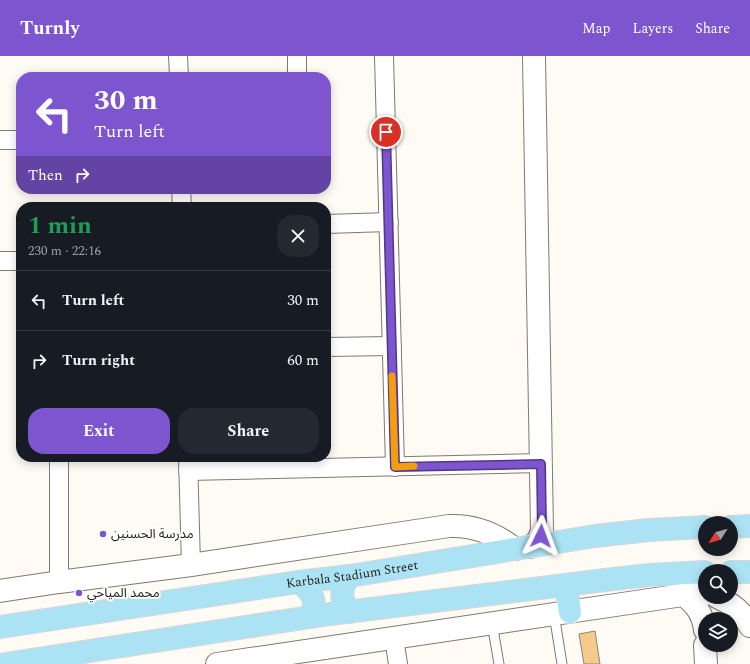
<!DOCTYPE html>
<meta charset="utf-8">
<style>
:root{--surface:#171b24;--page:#242831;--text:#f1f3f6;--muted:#9ea1a6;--line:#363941;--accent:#7c55cf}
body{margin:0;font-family:Spectral,"Noto Sans Arabic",serif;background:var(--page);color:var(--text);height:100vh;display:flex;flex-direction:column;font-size:15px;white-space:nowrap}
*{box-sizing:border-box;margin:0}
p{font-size:13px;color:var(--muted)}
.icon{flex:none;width:22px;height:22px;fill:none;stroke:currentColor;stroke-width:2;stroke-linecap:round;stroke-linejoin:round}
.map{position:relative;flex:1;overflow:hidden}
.panel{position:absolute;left:16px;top:146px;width:315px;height:260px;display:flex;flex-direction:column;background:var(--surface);border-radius:16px;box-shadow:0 2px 10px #0003}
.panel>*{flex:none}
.top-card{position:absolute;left:16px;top:16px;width:315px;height:122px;border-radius:16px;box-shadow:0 2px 10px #0003;background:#7c55cf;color:#fff;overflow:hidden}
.needle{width:26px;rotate:233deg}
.controls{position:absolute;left:698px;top:460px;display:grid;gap:8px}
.controls a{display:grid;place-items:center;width:40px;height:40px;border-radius:50%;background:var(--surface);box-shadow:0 2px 10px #0003;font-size:20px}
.pin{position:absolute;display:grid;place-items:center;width:34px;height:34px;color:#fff;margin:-17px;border:2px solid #fff;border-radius:50%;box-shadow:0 1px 4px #0007}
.me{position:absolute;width:44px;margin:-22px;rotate:3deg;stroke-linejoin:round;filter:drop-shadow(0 0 3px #0008)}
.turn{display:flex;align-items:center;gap:14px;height:84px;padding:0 12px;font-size:18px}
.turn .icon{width:52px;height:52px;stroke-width:2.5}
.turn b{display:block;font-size:28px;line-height:34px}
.then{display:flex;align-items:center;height:38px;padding:0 12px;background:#0003;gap:8px;font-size:15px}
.round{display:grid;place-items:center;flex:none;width:42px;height:42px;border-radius:16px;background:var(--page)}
.headline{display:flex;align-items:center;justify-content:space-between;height:68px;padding:0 12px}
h1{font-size:24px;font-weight:700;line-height:30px;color:#1e9e55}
.primary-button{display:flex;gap:8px;margin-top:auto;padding:8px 12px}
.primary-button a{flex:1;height:46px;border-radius:16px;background:var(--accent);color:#fff;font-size:16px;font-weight:700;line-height:46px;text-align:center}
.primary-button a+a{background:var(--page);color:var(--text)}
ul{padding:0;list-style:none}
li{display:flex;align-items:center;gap:12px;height:60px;padding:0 12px;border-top:1px solid var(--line)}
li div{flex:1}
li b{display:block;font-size:15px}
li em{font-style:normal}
header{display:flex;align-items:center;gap:24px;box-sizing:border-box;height:56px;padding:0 20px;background:var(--accent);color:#fff}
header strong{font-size:19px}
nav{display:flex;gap:22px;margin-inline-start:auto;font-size:14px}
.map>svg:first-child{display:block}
</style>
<header>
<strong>Turnly</strong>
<nav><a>Map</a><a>Layers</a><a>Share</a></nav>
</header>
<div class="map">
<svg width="750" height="608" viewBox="0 0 750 608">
<rect width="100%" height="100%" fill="#fefbf5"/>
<path fill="#f4cb8a" stroke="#8d8578" d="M595,575l5,33h-16l-5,-30z"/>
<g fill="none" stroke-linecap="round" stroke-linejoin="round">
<defs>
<g id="service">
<path d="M554,558l8,50"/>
<path d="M492,567l7,41"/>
</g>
<g id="minor">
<path d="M178,0l1,21"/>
<path d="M297,0v21"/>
<path d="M384,0l11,411"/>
<path d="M0,84h21"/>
<path d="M181,133l1,18"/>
<path d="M326,168l63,-2"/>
<path d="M0,205h21"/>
<path d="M326,291l66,-1"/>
<path d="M59,401v125"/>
<path d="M188,401l3,108"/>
<path d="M188,415l353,-8"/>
<path d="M394,582l4,26"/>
</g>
<g id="tertiary">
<path d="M0,535l59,-9 132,-17 258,-39c25,-1 46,7 66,23"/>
<path d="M683,539c13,9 20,19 22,35"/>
<path d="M717,541c14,6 26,15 33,29"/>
<path d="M705,589l1,19"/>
<path d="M217,608l466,-69 12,-1h10"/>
</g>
<path id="secondary" d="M530,491l8,-6 4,-10 -8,-475"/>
<g id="primary">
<path d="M731,471l19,-1"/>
<path d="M731,516h19"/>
<path d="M298,526c14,8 20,20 13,35"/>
<path d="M566,529l4,27"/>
<path d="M350,556c-11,-12 -10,-25 0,-36"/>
<path id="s1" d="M0,571l298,-45 52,-6 245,-40 54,-6 56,-3"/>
<path d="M5,608l325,-50 275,-34 44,-5 56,-3"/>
</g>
</defs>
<use href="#service" stroke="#81796d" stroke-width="11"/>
<use href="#minor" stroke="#81796d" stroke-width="20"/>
<use href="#tertiary" stroke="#81796d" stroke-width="24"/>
<use href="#secondary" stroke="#81796d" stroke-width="24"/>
<use href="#primary" stroke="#d8d7d6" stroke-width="24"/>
<use href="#service" stroke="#fff" stroke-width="9"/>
<use href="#minor" stroke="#fff" stroke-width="18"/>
<use href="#tertiary" stroke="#fff" stroke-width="22"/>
<use href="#secondary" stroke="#fff" stroke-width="22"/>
<use href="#primary" stroke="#abe3f4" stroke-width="22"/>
</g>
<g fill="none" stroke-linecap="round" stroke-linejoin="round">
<defs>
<path id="route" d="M386,76l9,335 146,-3 1,67 -1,5"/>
</defs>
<use href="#route" stroke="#513787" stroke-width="10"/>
<use href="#route" stroke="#7c55cf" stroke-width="7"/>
<path stroke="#f59e0b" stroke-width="7" d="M392,320l3,91 19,-1"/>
</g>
<g fill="#7c55cf" stroke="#fff" stroke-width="1.5">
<circle cx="103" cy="478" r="4"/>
<circle cx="79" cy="537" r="4"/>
</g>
<g text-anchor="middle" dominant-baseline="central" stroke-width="4" stroke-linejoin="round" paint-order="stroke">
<g font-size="13" fill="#26231e" stroke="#fff" text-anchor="start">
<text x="111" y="478">مدرسة الحسنين</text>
<text x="87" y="537">محمد المياحي</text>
</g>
<g font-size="13" fill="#26231e" stroke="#fff">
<text stroke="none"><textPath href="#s1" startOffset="356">Karbala Stadium Street</textPath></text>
</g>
</g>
</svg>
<div class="controls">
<a><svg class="needle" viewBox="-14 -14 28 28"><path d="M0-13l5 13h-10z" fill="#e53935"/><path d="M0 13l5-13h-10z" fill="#9ea1a6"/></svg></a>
<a><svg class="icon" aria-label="search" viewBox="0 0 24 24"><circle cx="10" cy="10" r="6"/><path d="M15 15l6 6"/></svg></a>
<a><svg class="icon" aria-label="layers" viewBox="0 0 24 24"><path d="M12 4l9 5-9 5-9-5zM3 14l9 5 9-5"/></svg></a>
</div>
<div class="pin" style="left:386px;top:76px;background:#d93025"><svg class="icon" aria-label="arrive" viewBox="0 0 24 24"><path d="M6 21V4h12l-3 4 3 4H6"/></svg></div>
<svg class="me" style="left:541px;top:480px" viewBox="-20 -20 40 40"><path d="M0-17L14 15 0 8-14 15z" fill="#7c55cf" stroke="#fff" stroke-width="4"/></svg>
<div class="top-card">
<div class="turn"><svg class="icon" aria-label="left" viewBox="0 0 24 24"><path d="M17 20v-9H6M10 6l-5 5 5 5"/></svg><div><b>30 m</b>Turn left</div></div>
<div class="then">Then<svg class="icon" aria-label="right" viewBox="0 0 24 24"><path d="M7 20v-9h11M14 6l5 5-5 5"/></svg></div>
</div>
<section class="panel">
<div class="headline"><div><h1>1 min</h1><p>230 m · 22:16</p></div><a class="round"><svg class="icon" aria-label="close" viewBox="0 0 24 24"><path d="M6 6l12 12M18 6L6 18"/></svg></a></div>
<ul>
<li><svg class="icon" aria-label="left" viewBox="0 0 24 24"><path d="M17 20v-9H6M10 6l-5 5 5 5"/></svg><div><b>Turn left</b></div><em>30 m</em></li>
<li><svg class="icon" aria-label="right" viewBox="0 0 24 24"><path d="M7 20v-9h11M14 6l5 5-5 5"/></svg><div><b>Turn right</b></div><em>60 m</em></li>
</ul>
<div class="primary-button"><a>Exit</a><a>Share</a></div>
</section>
</div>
